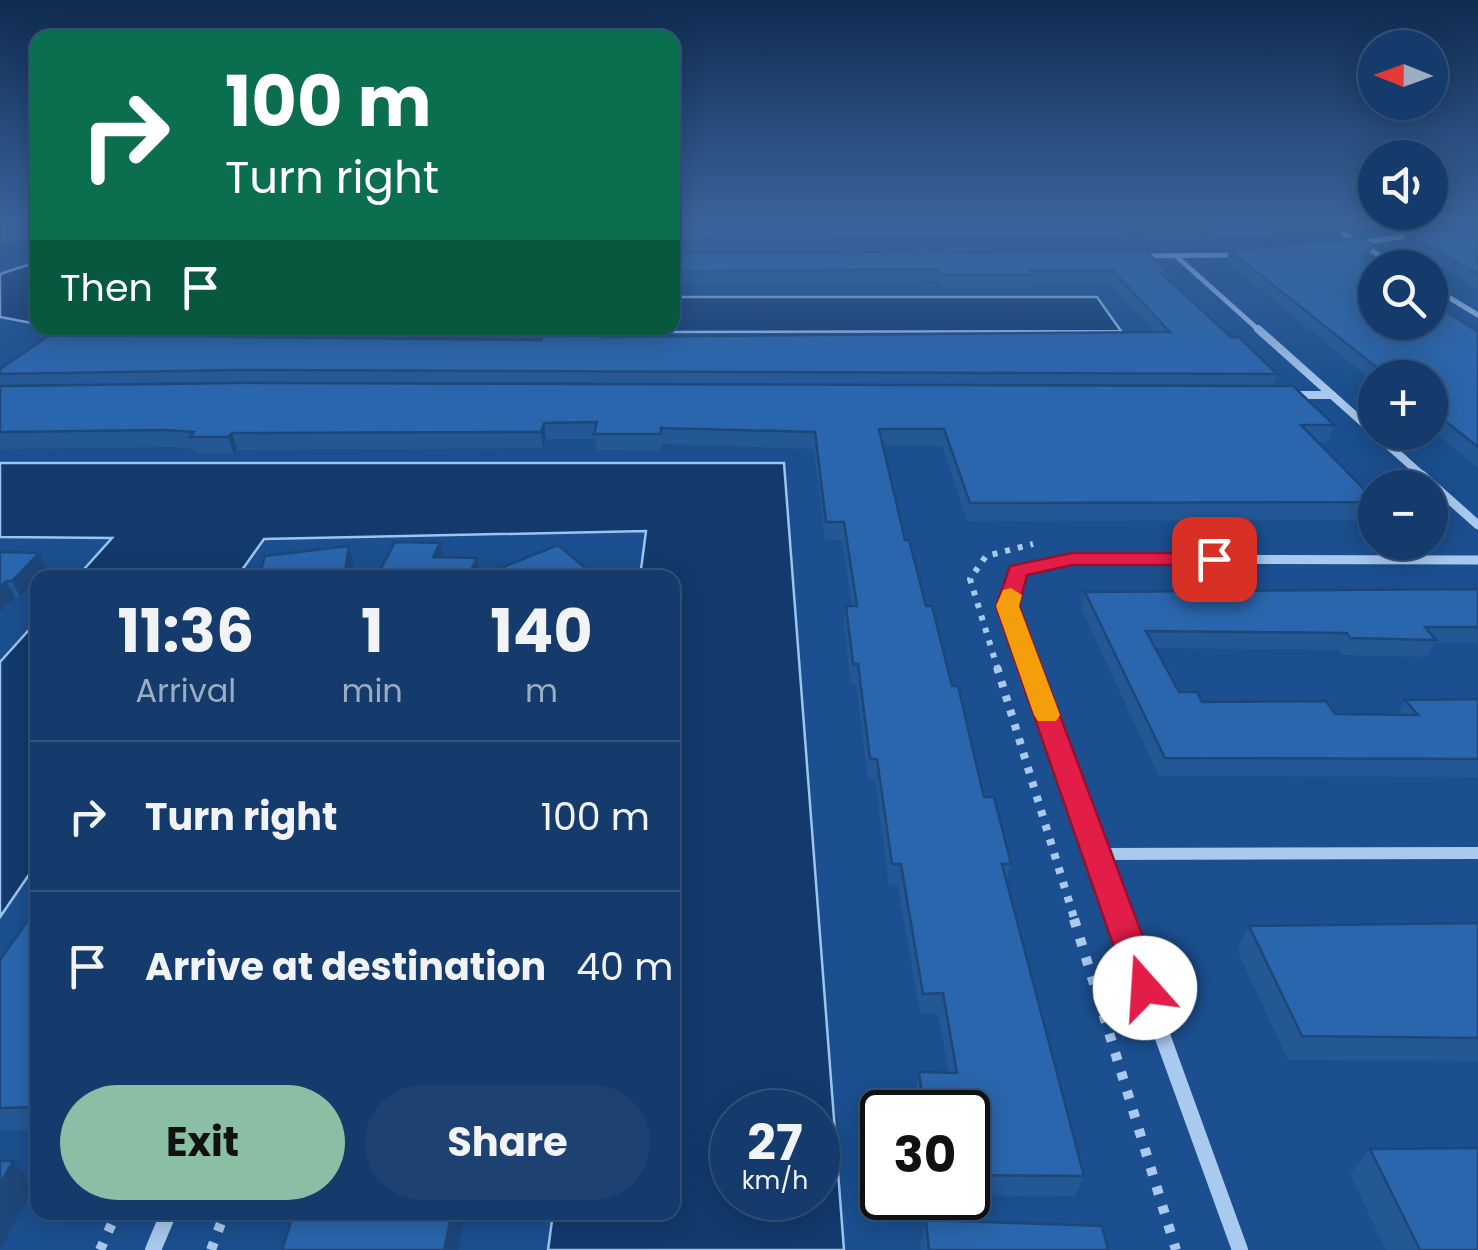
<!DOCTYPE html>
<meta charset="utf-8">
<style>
:root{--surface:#143b6b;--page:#1d4271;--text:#f1f3f6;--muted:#9dadc1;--line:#33557e;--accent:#8abfa5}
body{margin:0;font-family:Poppins,sans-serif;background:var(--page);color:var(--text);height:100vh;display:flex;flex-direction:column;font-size:38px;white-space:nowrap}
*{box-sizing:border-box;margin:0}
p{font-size:32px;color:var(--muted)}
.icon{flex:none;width:55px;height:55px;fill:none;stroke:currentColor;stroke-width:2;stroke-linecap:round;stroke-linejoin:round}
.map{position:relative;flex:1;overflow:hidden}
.details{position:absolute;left:30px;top:570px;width:650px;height:650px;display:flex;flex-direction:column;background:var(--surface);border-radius:20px;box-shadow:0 5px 25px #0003,0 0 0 2px var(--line)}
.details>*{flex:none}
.top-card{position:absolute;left:30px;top:30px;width:650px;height:305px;border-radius:20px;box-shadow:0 5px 25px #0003,0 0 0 2px var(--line);background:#0b6e4f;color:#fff;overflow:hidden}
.needle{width:65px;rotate:271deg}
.tools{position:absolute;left:1358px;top:30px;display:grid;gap:20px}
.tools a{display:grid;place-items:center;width:90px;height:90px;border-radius:50%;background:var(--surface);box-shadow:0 5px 25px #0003,0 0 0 2px var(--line);font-size:50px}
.speed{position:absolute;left:710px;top:1090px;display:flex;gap:20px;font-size:50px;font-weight:700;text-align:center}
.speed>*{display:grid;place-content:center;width:130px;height:130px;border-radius:50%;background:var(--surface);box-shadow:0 5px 25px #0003,0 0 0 2px var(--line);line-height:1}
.speed small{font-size:25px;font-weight:400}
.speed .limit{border:5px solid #111;border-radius:15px;background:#fff;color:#111}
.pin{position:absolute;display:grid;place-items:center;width:85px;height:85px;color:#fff;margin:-42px;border-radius:20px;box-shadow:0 5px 15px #0006}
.me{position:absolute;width:110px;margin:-55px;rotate:341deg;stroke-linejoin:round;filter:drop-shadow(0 0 8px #0008)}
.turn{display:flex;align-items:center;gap:35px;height:210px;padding:0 30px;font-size:45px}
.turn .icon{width:130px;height:130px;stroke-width:2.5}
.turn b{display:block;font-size:70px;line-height:85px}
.then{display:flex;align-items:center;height:95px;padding:0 30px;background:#0003;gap:20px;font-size:38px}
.eta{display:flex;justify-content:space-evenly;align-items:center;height:170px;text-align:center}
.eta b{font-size:60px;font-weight:700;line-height:70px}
.button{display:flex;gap:20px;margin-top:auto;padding:20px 30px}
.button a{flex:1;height:115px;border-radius:60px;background:var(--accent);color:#111;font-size:40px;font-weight:700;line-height:115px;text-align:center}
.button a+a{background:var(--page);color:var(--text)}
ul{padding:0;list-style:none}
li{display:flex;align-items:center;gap:30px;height:150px;padding:0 30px;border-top:2px solid var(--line)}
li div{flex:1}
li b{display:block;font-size:38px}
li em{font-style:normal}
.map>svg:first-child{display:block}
</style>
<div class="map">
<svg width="1478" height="1250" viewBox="0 0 1478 1250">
<rect width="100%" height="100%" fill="#1b4f8f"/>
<g fill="#123a6d" stroke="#9cc4f0" stroke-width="2.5" fill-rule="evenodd">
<path d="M37,262v62l-37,-7v-43z"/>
<path d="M673,297h424l24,34 -928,2 -134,-5h613z"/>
<path d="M0,463h784l60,787h-296l5,-37 119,-1v-634l-32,-1 6,-46 -382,8 -27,38h-160l35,-39 -112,-1zM732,1112h86v86h-86z"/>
<path d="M37,621v242l-37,54v-255z"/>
</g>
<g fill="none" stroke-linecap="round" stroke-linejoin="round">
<path stroke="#a9c9ee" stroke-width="4" stroke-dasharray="2.5 4" stroke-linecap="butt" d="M672,251h319"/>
<path stroke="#a9c9ee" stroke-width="6" stroke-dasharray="5 8" stroke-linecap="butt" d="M998,670l-28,-91 16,-23 47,-12"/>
<path stroke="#a9c9ee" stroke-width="8" stroke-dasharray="6 9" stroke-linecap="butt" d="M997,667l78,254"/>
<g stroke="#a9c9ee" stroke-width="10" stroke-dasharray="8 12" stroke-linecap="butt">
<path d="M1074,919l102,331"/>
<path d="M100,1250l17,-38"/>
<path d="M211,1250l14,-38"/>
</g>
<g stroke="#a9c9ee" stroke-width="5">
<path d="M1319,219l81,49"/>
<path d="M1353,244l62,-9"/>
<path d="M1138,256l98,-1"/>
<path d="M1176,256l85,76"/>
<path d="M1430,286l48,29"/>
</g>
<g stroke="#a9c9ee" stroke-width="8">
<path d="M1258,329l167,149"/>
<path d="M1288,395h44"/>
</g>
<g stroke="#a9c9ee" stroke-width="9">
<path d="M1422,475l56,50"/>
<path d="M1030,670l-23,-64 11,-35 54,-12 406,1"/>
</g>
<g stroke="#a9c9ee" stroke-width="12">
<path d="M1029,667l92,254"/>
<path d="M1097,854l381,-1"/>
</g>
<g stroke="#a9c9ee" stroke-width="16">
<path d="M1120,919l120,331"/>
<path d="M153,1250l16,-38"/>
</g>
</g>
<g fill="#245895">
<path d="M672,219h655l12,19 -98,11h-31l-7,-6 -71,1 -1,5 -459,2z"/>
<path d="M1330,219h148v6l-118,11z"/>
<path d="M1478,226v63l-77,-45 4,-10z"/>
<path d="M1373,245l-7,16 112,71v136l-48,-40v-50h-55v5l-149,-122 3,-11z"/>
<path d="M672,252l496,21 -1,5 64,59 46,37 -4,12 61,39 -6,17h-10l57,58v8l-5,12 -403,1 -25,-75h-59l22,94 47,146 32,111 27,67 -4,18 77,294 -9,20 -107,-1v-83h-51l-2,-19 4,-21 30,1 -11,-59h-18l-22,-129h-9l-14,-106h-7l-12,-95h-5l-7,-59 2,-19h6l-10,-66h-17l-11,-91 -152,-5 -1,7 -65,-1 -1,-11h-49l-3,9 -306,2 -3,4h-38l-2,-5 -22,-2 -172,2v-80l541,-29 63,-9 1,6 550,-5 -45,-49h-78l-1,4h-91l-3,-6 -265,3z"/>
<path d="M0,552l47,17 -9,9 -18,19h-5l-15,15z"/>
<path d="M1478,589v54h-44l-7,14 -84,-2 -4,-5 -183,-2 23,44 23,10 133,12h63l7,-14 73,-1v78l-319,-1 -78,-168 4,-16z"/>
<path d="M38,906v224h-38v-170z"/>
<path d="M1478,923v138l-190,-1 -51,-110 12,-24z"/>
<path d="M1370,1149l108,101h-92l-36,-76z"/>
<path d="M926,1220l182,30h-187l-1,-5z"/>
</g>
<g fill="#1d4779">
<path d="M0,219h38l-38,11z"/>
<path d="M1441,219h37v6l-118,11 3,-10z"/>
<path d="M1343,228l-4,10 -98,11 3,-11z"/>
<path d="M38,236v16l-38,11v-17z"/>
<path d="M544,423l2,16 -3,9 -2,-16z"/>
<path d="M232,433l5,17 -3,4 -6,-17z"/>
<path d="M440,543l4,18 -11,-4z"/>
<path d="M349,546l4,16 -2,16h-7z"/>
<path d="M39,553l8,16 -9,9 -18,19 -8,-16z"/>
<path d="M477,558l3,20h-13z"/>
<path d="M6,581l9,16 -15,15v-25z"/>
<path d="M13,1161l22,25 -35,64v-66z"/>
<path d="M452,1212h14l-8,38h-14z"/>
</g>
<g fill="#2a66ad" stroke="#1d4779" stroke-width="2.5">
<path d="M32,219h6v17l-38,10v-19z"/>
<path d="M672,219h655l16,9 -99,10h-31l-7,-5h-78l6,5 -462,2z"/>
<path d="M1351,219h90l-78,7z"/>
<path d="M1478,226v48l-73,-40z"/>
<path d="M1360,238l13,7 -9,15 12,8h-1v54h55v-21l48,31v115l-48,-38v-31h-40l-161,-128z"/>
<path d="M1146,251l22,22h-7l70,64h8l38,37 -1039,-4 -238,4v-5l50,-34 491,5 1,-4h23l2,-5h37l-2,6 568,-5 -57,-61h-83l3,4h-92l-3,-6 -266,3v-20z"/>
<path d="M237,383l1056,3 41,39h-33l74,75v2l-405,1 -26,-74h-65l26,111h4l17,66h6l20,80h6l26,111h10l17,67h-9l82,312 -116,-1v-63h-44l-5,-40 38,1 -14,-80 -20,1 -22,-130h-9l-15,-105h-7l-12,-95h-5l-7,-58h11l-13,-84h-18l-11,-90 -154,-4v6h-67l3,-12 -53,1 -3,9 -309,1 -4,4h-38l4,-5 -28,-2 -166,2v-46z"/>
<path d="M395,542l45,1 -7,14 44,1 -10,20h-91z"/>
<path d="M558,545l39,33h-121z"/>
<path d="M349,546l-5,32h-85l6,-22z"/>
<path d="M0,552l39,1 -27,28h-6l-6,6z"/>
<path d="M1478,589v38h-53l11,13 -86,-2 -3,-5 -201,-2 33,61h18l5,10 124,-1 9,13 83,1 -13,-15 73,-1v60l-313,-1 -80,-166z"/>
<path d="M38,906v201l-38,1v-148z"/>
<path d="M1478,923v115l-176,-2 -53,-110z"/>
<path d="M1478,1148v102h-58l-50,-101z"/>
<path d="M0,1161h13l-13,23z"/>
<path d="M294,1212h158l-8,38h-162z"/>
<path d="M926,1220l176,6 6,24h-179z"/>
</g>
<linearGradient id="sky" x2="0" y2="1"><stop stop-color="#0f2b4f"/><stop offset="0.56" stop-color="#39639b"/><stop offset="1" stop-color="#39639b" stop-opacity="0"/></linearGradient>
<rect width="1478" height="394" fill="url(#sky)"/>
<path fill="#e11d48" stroke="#92132f" stroke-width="2.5" d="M1072,553h142l10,6 -10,6h-142l-45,10 -8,31 143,382 -5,11 -12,4 -12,-4 -5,-11 -132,-382 14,-40z"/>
<path fill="#f59e0b" d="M1011,588l11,7 -3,11 41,109 -4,6h-18l-4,-6 -38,-109 7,-16z"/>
</svg>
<div class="tools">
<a><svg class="needle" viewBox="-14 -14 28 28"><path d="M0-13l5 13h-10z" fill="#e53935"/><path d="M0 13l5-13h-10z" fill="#9dadc1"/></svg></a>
<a><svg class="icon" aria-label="sound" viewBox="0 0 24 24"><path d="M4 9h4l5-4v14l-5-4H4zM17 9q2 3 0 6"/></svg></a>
<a><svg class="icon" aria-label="search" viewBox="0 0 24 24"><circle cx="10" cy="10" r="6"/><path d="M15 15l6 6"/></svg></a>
<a>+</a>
<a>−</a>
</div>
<div class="speed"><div>27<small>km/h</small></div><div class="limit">30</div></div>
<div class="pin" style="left:1214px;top:559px;background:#d93025"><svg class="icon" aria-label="arrive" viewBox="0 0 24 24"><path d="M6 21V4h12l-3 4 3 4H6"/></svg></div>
<svg class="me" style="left:1145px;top:988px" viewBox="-20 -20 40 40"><circle r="19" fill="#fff"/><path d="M0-13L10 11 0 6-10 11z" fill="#e11d48"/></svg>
<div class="top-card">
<div class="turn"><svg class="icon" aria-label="right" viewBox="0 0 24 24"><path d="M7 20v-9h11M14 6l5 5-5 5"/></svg><div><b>100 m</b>Turn right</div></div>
<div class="then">Then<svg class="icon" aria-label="arrive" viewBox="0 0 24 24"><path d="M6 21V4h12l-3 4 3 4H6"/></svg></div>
</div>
<section class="details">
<div class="eta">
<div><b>11:36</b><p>Arrival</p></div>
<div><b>1</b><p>min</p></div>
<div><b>140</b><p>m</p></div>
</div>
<ul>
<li><svg class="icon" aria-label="right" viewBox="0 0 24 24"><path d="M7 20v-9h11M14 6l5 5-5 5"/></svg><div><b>Turn right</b></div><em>100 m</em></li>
<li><svg class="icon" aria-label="arrive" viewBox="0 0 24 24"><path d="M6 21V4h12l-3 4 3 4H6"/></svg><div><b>Arrive at destination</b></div><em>40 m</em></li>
</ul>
<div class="button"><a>Exit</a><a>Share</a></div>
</section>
</div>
